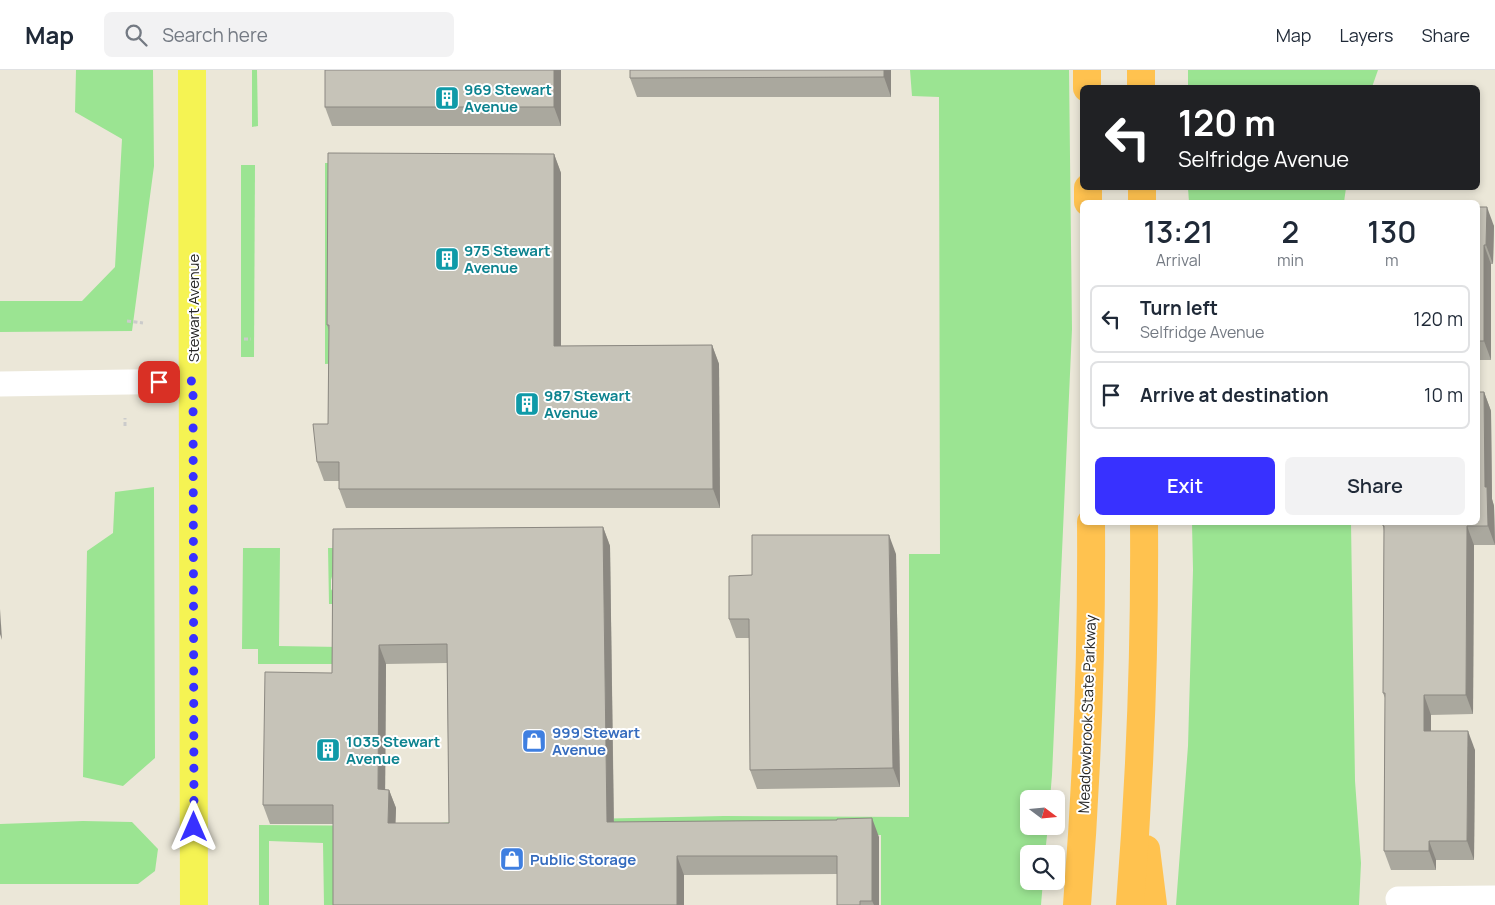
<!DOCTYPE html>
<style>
:root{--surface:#fff;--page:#f2f2f3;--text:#1f2937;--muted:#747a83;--line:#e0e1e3;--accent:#3831ff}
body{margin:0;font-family:Manrope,sans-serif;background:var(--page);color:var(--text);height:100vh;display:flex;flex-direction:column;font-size:19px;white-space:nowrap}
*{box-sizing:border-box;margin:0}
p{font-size:16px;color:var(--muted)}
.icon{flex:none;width:28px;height:28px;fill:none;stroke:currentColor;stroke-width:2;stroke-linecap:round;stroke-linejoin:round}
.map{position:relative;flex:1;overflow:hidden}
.drawer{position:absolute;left:1080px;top:130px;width:400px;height:325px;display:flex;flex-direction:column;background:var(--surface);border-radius:8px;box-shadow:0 2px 8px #0003}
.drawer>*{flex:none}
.banner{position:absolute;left:1080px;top:15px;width:400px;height:105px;border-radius:8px;box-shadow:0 2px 8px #0003;background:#202124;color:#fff;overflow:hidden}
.needle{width:32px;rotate:106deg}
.buttons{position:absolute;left:1020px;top:720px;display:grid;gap:10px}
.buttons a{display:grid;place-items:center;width:45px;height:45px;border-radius:8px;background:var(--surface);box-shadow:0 2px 8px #0003;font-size:25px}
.pin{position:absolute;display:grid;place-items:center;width:42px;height:42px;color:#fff;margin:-21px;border-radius:10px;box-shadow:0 2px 8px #0006}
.me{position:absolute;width:55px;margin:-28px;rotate:0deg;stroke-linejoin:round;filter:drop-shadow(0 0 4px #0008)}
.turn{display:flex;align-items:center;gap:18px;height:105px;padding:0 15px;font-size:22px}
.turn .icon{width:65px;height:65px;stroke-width:2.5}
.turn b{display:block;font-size:35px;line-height:42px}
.eta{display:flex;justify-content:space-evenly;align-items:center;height:85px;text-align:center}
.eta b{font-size:30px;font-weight:600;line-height:35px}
.action{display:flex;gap:10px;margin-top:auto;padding:10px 15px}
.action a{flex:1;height:58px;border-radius:8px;background:var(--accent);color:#fff;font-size:20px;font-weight:600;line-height:58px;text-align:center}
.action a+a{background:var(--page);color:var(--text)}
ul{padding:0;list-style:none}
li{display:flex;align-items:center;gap:15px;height:68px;margin:0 10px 8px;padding:0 5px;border:2px solid var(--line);border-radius:8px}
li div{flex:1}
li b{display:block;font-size:19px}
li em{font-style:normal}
header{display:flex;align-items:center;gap:30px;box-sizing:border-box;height:70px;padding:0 25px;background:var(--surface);border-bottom:1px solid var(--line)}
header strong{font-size:24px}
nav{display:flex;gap:28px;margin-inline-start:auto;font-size:18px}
.search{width:350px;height:45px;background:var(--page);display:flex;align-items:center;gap:12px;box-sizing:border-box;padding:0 18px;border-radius:8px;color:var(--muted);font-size:19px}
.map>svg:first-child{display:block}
</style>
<header>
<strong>Map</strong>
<div class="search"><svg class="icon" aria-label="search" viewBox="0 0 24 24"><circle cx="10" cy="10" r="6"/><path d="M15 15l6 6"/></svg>Search here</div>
<nav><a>Map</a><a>Layers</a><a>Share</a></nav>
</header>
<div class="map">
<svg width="1495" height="835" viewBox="0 0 1495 835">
<rect width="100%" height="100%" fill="#ebe7d8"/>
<g fill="#9be492">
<path d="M76,0h77l1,96 -22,165 -132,1v-31h82l33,-34 7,-128 -47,-27z"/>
<path d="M252,0h5l1,56 -6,1z"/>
<path d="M910,0h159l3,259 -20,446 -2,24h-21v27h19l-3,28h-16v27h14l-2,24h-160v-70l-485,-1 -56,71h-16l-1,-62 -54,-2v64h-10v-80l137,1 60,-4 268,-6 185,1v-263h31l-1,-457 -27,-1z"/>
<path d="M1188,0h190l-6,17 -184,1z"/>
<path d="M325,93h9l45,198 -54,3z"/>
<path d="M241,95h14l-1,192h-13z"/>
<path d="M1188,118h158l-2,14h-155z"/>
<path d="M154,417l1,271 -32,28 -40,-9 4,-226 26,-18 2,-41z"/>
<path d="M1192,453h159l4,258 6,82 -2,42h-183l12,-159 5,-176z"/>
<path d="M243,478h37l-1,98 61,1v17h-82v-15h-16z"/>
<path d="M328,478h12l-9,32v9l9,15h-11z"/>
<path d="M83,751l49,1 26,27 -3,22 -17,13h-138v-60z"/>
</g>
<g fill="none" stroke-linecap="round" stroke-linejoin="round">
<g stroke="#cbcbcb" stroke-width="3" stroke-dasharray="4 2.5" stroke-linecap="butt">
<path d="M127,251l16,2"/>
<path d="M244,269h7"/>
<path d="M125,356v-8"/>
</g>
<g stroke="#fff" stroke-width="25">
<path d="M0,314l193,-3"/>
<path d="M1398,829l97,-1"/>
</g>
<path stroke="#f5f353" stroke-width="28" d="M192,0l2,835"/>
<g stroke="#ffc24f" stroke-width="28">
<path d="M1087,0v18"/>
<path d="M1141,0v18"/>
<path d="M1088,118v14"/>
<path d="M1142,118v14"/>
<path d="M1146,779l7,56"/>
<path d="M1077,835c10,-127 15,-255 14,-383"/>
<path d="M1130,835c10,-127 15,-255 14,-383"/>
</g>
</g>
<g fill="#aaa89e" fill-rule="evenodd">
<path d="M561,0v56h-229l-7,-19z"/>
<path d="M630,0h261v27h-254l-7,-19z"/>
<path d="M554,84l7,19v173l151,-1 7,19 1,144h-374l-7,-19v-8h-15l-7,-19 11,-38 1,-93 -2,-6z"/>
<path d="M1478,137l16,19 -1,38h-2v96h-13z"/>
<path d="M1484,322l7,19 1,88 2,7 1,39h-21l-1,169 -42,1v16l44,19 -1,110h-38v10h-45l-7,-19 1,-153 -2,-5 1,-162 -1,-5z"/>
<path d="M603,457l7,19 4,276 265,15v68h-42v-31l-153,1 -351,-51h-63l-7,-19 69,-132 1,-144zM447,593l2,160h-54l1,-15 -7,-18h-4l1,-126z"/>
<path d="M896,484l4,233 -143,2 -7,-19 -1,-132h-13l-7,-19 23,-44z"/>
</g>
<g fill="#8b8881">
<path d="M554,0h7v56l-7,-19z"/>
<path d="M884,0h7v27l-7,-20z"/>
<path d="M554,84l7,19v192l-7,-19z"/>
<path d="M1487,137l7,19 -1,38 -7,-19z"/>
<path d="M1484,175l7,19v96l-7,-19z"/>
<path d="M712,275l7,19 1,144 -7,-19z"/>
<path d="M1484,322l7,19 1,88 2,7 1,39 -7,-19 -3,-39z"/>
<path d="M1467,456l7,19 -1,169 -7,-19z"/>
<path d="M603,457l7,19 4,295 -7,-19z"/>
<path d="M889,465l7,19 4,233 -7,-19z"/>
<path d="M0,539l2,31 -2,-6z"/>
<path d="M379,575l7,19 -1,144 -7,-19z"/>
<path d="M1424,625l7,20v35l-7,-19z"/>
<path d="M1468,661l7,19 -1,110 -7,-19z"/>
<path d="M389,720l7,18 -1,34 -7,-19z"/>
<path d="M872,748l7,19v68h-5l-2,-4z"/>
<path d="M1429,771l7,19v10l-7,-19z"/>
<path d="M677,786l7,19v30h-7z"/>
</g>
<g fill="#c6c3b8" stroke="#8b8881" fill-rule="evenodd">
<rect x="325" y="0" width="229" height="37"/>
<path d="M630,0h254v7l-254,1z"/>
<path d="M328,83l226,1v192l158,-1 1,144h-374v-27h-22l-4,-38h15l1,-99h-2z"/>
<path d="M1478,137h9l-1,38h-2v96h-6z"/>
<path d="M1478,322h6l1,95h2l1,39h-21l-1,169h-42v36h44l-1,110h-38v10h-45l1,-158h-2l1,-167h-1v-4h95z"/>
<path d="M603,457l4,295 230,-2v-1l35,-1v83h-12v4h-23v-49h-160v49h-344v-100h-70l2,-133 67,1 1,-144zM447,574l2,179h-61l1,-33 -11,-1 1,-144z"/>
<path d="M752,465h137l4,233 -143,2 -1,-151h-20v-43l23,-1z"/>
</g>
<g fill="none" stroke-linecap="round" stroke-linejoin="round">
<path stroke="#3831ff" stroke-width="9" stroke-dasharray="0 16.2" d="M159,312l34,-1 1,446"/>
</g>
<defs>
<symbol id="building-square" viewBox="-11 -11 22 22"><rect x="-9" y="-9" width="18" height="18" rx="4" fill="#0f9aa8" stroke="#fff"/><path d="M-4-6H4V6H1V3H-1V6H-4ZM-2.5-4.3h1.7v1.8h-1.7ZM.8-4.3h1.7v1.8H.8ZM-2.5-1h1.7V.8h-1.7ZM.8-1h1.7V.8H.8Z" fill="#fff"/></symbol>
<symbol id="shop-square" viewBox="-11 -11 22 22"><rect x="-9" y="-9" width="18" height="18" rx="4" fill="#3f7fe0" stroke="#fff"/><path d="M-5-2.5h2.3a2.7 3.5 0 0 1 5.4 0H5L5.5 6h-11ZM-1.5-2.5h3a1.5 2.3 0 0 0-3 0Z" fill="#fff"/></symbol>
</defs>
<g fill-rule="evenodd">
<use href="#building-square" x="433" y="14" width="28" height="28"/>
<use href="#building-square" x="433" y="175" width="28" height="28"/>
<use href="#building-square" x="513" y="320" width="28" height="28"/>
<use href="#shop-square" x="520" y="657" width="28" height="28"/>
<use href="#building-square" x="314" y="666" width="28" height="28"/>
<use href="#shop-square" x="498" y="775" width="28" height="28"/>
</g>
<g text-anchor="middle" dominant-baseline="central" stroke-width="4" stroke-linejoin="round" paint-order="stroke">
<g font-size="15" font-weight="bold" fill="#0d838f" stroke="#fff" text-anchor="start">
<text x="464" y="19">969 Stewart<tspan x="464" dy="17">Avenue</tspan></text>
<text x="464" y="180">975 Stewart<tspan x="464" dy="17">Avenue</tspan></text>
<text x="544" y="325">987 Stewart<tspan x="544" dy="17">Avenue</tspan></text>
<text x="346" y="671">1035 Stewart<tspan x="346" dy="17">Avenue</tspan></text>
</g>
<g font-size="15" fill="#272727" stroke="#fff">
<text transform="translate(193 238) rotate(-90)">Stewart Avenue</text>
<text transform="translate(1087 644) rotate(-88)">Meadowbrook State Parkway</text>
</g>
<g font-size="15" font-weight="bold" fill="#366cbe" stroke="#fff" text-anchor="start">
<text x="552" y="662">999 Stewart<tspan x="552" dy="17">Avenue</tspan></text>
<text x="530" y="789">Public Storage</text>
</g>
</g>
</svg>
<div class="buttons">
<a><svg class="needle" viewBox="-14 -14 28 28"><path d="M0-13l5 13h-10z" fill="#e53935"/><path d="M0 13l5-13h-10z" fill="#747a83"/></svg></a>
<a><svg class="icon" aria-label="search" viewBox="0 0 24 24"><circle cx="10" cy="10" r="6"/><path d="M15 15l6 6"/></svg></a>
</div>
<div class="pin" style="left:159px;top:312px;background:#d93025"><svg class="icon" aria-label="arrive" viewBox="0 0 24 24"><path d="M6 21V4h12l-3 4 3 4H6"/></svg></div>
<svg class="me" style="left:194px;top:757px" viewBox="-20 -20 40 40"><path d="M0-17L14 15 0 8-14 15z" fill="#3831ff" stroke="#fff" stroke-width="4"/></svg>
<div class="banner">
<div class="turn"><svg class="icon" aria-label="left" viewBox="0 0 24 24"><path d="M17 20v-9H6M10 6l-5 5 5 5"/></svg><div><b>120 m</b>Selfridge Avenue</div></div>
</div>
<section class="drawer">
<div class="eta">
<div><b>13:21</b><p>Arrival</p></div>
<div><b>2</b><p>min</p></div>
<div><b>130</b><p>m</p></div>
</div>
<ul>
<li><svg class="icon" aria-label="left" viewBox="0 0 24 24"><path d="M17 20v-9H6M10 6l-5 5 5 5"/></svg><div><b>Turn left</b><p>Selfridge Avenue</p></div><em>120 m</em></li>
<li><svg class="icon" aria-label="arrive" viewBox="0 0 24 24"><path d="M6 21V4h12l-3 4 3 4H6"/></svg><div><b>Arrive at destination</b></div><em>10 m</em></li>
</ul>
<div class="action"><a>Exit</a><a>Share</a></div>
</section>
</div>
